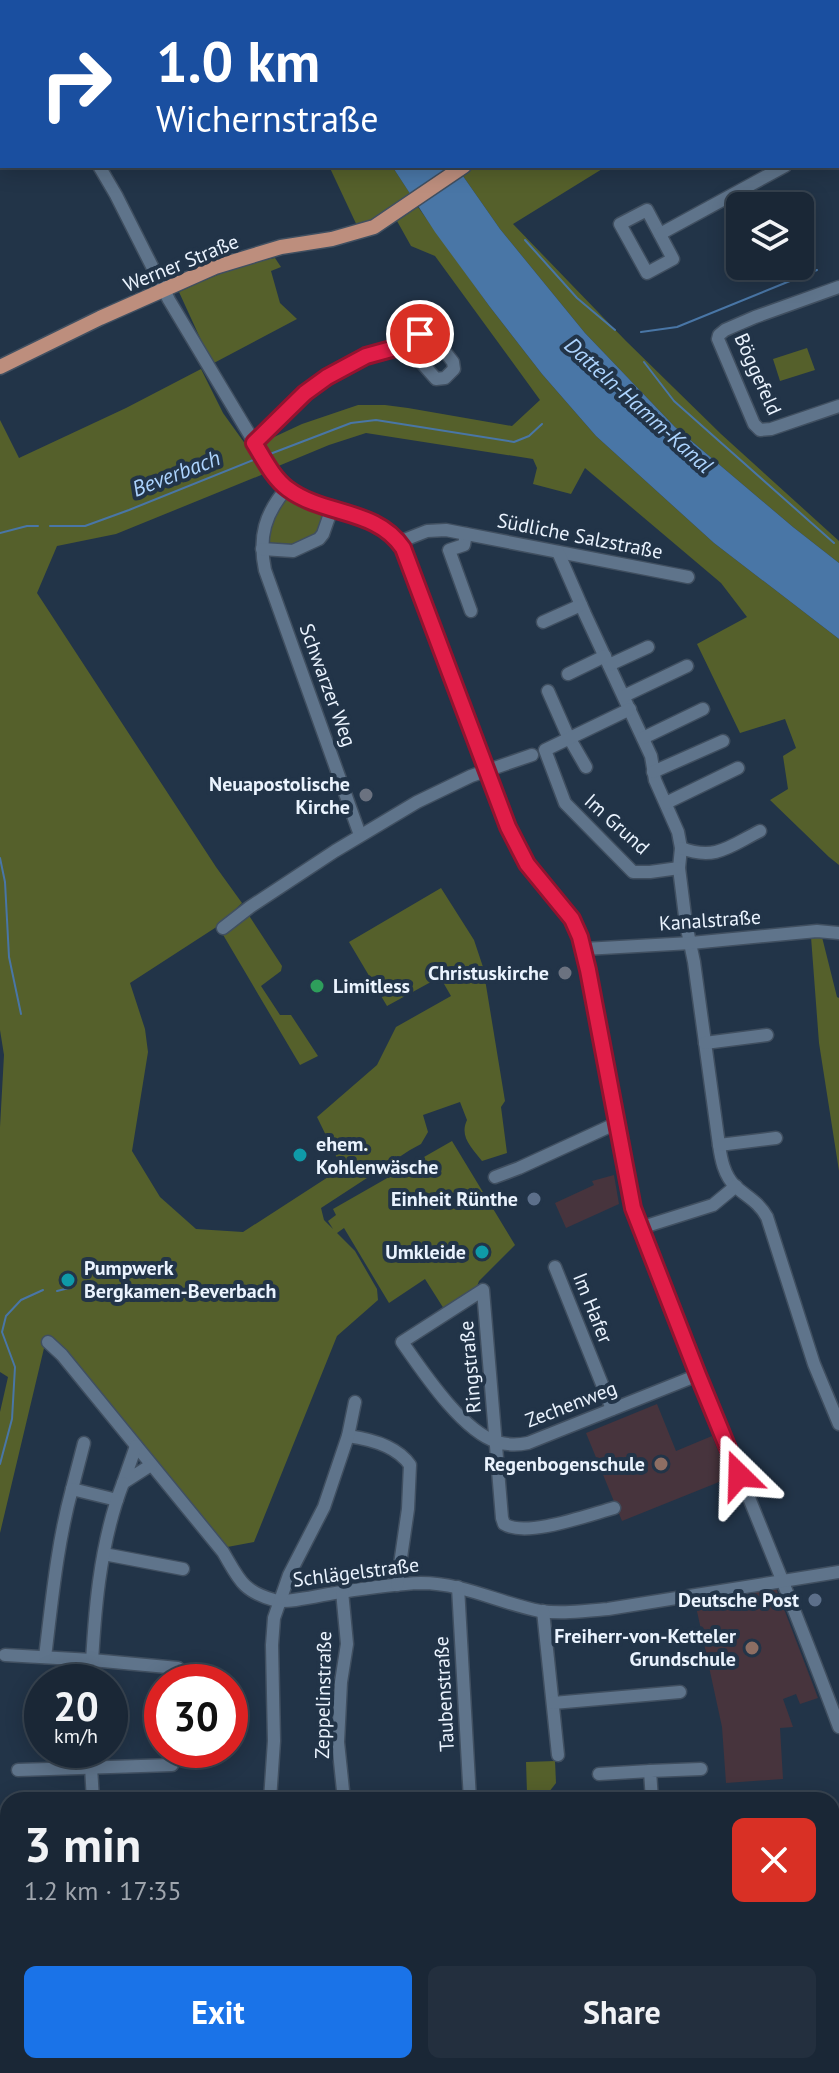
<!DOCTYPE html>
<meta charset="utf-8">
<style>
:root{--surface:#1a2736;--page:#232f3e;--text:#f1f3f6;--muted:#9fa5ad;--line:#384451;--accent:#1a73e8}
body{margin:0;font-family:"PT Sans",sans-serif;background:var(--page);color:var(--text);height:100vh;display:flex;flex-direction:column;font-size:30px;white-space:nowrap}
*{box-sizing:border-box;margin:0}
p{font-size:26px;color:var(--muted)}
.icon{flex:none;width:44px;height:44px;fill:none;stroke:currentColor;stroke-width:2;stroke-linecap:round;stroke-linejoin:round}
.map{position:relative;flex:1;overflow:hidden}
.panel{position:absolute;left:0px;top:1792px;width:840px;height:282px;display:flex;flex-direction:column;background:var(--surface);border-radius:24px 24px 0 0;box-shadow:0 4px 20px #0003,0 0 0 2px var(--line)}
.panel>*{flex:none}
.banner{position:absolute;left:0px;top:0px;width:840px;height:168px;box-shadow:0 4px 20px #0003,0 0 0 2px var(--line);background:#1a4fa0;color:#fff;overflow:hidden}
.controls{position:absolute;left:726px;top:192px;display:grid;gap:16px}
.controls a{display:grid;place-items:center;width:88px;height:88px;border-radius:12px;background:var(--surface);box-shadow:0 4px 20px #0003,0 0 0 2px var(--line);font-size:40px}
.speed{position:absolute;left:24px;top:1664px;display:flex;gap:16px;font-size:40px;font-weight:700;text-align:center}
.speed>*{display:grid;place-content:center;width:104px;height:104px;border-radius:50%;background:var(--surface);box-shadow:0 4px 20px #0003,0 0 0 2px var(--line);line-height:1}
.speed small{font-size:20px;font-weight:400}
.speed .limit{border:12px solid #d22;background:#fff;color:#111}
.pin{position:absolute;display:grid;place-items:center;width:68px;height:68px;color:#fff;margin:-34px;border:4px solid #fff;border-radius:50%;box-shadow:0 2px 8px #0007}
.me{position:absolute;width:88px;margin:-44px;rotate:338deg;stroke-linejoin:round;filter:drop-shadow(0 0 6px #0008)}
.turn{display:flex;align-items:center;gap:28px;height:168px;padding:0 24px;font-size:36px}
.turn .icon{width:104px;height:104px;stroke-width:2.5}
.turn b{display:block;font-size:56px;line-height:68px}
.round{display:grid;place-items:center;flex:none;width:84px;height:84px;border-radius:12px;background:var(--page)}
.overview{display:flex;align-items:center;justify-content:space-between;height:136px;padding:0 24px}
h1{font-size:48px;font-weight:700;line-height:60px}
.primary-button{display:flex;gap:16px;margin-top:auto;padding:16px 24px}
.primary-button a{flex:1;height:92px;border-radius:12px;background:var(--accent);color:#fff;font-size:32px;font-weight:700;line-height:92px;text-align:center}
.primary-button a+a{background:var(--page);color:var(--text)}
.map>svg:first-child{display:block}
</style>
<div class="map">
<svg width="839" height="2073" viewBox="0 0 839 2073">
<rect width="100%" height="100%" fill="#223448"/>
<g fill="#47343d">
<path d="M614,1175l5,29 -53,24 -11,-25 39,-18 -2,-4z"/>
<path d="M657,1404l19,47 36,-15 17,42 -107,43 -36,-88z"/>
<path d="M776,1588l42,110 -18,6 -4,-10 -13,5 10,28 -13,1 3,51 -57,4 -4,-56 -27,-125z"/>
</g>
<g fill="#55602b">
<path d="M329,166h63l21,32 -54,32z"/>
<path d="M456,166h151l-94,58 113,117 95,93 118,107v22l-46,-36 -118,-100 -90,-94 -85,-104z"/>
<path d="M418,207l72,100 52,67 54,62 118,107 125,96v226l-10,-8 -59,-57 18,-11 -5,-33 13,-8 -11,-29 -45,14 -43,-89 50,-27 -26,-34 -136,-115 -14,26 -38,-10 4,-16 -4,-9 -167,-26 -37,12 -53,22 -17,-23 43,-20 56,-19h27l23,3 104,18 28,-26 -105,-144 -24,-10 -14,-25z"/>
<path d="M275,258l6,9 -10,4 9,32 17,16 -85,45 -33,-72c31,-14 62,-29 96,-34z"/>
<path d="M807,348l8,22 -35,11 -7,-22z"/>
<path d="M201,369l22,44 43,60 -150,61 -59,12 -20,47 179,274 26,36 -24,23 -88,57 15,46 3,23 -16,99 28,46 36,32 47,3 99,-64 -25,-51 60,-52 19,-38 55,-31 -11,-19 -53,29 -38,-64 92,-54 33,52 9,27 22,134 -4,6 6,46 -25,8c-10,-13 -23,-24 -15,-41l-7,-18 -37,13 5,17 -7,12 -11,6 -89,58 3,12 9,9 -5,-8 8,-6 -3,-6 119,-68 63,104 -36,36 -3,8 -32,20 -19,-30 -36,24 -45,-75 -7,5 18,18 22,38 1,11 -41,36 -83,206 -32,6 -177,-204 -45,189v-121l8,-35 -8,-5v-245l4,-72 -4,-25v-610l19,38 107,-50z"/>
<path d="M286,497l18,9 21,8 -6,20 -25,15 -22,-3 -5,-6 8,-28z"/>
<path d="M248,914l34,52 -1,5 -20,15 19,29h11l27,41 -18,9 -78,-132z"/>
<path d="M811,937h11l15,60 2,1v173l-20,-128z"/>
<path d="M555,1761l1,22 -7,9 -22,2 -1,-32z"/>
<path d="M576,2066h149l-15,7h-134z"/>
</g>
<path fill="#4976a6" d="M392,166h64l44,63 85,104 90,94 118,100 46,36v76l-125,-96 -118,-107 -54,-62 -52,-67 -55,-75z"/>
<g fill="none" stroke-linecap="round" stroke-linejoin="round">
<g stroke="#4976a6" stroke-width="2">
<path d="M392,0l1,2"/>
<path d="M525,240l52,58 38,32"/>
<path d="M641,332l36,-5 140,-57"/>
<path d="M644,362l30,39 160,142"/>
<path d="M270,454l81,-31 25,-3 138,22 15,-6 13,-12"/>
<path d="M50,526h35l44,-16 127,-51"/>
<path d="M0,533l27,-7h11"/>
<path d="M0,858l5,24 4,75 12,57"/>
<path d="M57,1291l12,-3"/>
<path d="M0,1464l12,-45 3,-52 -13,-35 4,-16 15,-16 22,-10"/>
</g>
<defs>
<g id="minor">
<path d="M524,0l1,2"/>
<path d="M0,40l2,2"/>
<path d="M838,137l1,-1"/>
<path d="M99,166l17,29 53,105 103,172c9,10 17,19 29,25 36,18 77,16 102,51l105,279 19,37 45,55 12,30 4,21 45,238 7,20c65,167 137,331 199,499"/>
<path d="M647,210l26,49 -26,14 -27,-49z"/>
<path d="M660,234l125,-68"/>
<path d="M839,287l-84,30 -30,13 -6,5 -1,4 36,85 6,6 11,-1 68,-23"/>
<path d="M254,443l51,-50 22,-16 39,-21 40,-11 17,-12 9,2 21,27 1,7 -9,9 -9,1 -30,-34"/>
<path d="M287,488c-22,25 -29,49 -22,82l95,265"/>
<path d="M466,534l-2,11 -15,5 22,61"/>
<path d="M399,542l28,-11 19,-1 242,47"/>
<path d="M262,549l31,2 26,-12 4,-5 9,-26"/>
<path d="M558,552l27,62 66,142 4,24 23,52 3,16 -2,20 7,56 8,38 25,183c2,14 5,30 16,41 12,11 23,15 32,31l47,147 25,60"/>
<path d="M543,622l38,-17"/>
<path d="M609,665l39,-18"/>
<path d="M568,674l37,-18"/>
<path d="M548,691l19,43 19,33"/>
<path d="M624,696l63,-30"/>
<path d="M630,709l-85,41 20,53 68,69h17l29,-4"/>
<path d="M643,738l60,-29"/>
<path d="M653,772l70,-31"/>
<path d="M666,803l72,-35"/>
<path d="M681,848c35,13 49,-2 79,-17"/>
<path d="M223,928l27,-21 85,-56 82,-49 54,-26 61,-21"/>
<path d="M584,949l107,-6 126,-12 22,2"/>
<path d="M705,1043l62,-8"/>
<path d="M719,1145l57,-7"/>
<path d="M495,1177l24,-9 98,-45"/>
<path d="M640,1228l73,-23 23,-19"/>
<path d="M555,1267l57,142"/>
<path d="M48,1342l14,13 161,197c16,27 19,39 51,48 14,4 51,-6 67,-8 26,-4 53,-8 80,-9 42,0 78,20 119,28 22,3 46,0 68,-2l231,-37"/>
<path d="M348,1436c22,3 49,10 62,29l-2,44 -11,76"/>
<path d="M136,1446l-13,37 28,-18"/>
<path d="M72,1489l12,-46"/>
<path d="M614,1508c-26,7 -88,30 -110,16l-2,-6 -19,-228 -81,52c21,30 60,89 95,100 10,3 21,3 31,1l170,-68"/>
<path d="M104,1554l79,15"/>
<path d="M458,1587l12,213"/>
<path d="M342,1591l5,53 -6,38 -3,60 6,58"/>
<path d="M543,1611l15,144"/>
<path d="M5,1655l87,5 86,8"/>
<path d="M45,1657c7,-57 12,-113 27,-168l45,11"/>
<path d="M91,1682c3,-66 8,-137 32,-199"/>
<path d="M553,1703l127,-11"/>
<path d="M90,1750l3,50"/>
<path d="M18,1770l154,-5"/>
<path d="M599,1774l51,-3"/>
<path d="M270,1800l4,-59 -2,-96 2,-27 15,-43 35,-68 24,-71 7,-34"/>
<path d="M652,1800l-2,-29 51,-2"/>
<path d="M832,1860h7"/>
<path d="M0,1906l8,-1"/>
<path d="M832,1957l7,-4"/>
<path d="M42,2066l5,7"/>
<path d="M367,2066l1,7"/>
<path d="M513,2066l1,7"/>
<path d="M291,2073l1,-7"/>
<path d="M838,2073l1,-1"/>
</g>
<g id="major">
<path d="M810,0l1,2"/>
<path d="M736,2l4,-2"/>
<path d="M838,53l1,3"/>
<path d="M0,367l100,-49 115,-51 66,-20 51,-8 42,-12 90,-61"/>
</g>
</defs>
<use href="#minor" stroke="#404f60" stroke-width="15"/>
<use href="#major" stroke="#404f60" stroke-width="17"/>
<use href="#minor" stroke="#5f748b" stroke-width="12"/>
<use href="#major" stroke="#bd8e7d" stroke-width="14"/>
</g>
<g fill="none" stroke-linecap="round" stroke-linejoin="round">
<defs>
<path id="route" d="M420,334l-14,11 -40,11 -39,21 -22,16 -51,50c10,16 19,35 34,46 36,27 88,19 115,59l105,279 19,37 45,55 8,18 8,33 45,238 65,167 41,100"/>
</defs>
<use href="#route" stroke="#92132f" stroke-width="20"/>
<use href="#route" stroke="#e11d48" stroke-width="14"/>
</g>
<g fill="#6b7280" stroke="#223448" stroke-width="3">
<circle cx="366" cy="795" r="8"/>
<circle cx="565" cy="973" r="8"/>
</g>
<circle fill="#2e9e5b" stroke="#223448" stroke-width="3" cx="317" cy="986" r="8"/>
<g fill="#0f9aa8" stroke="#223448" stroke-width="3">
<circle cx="300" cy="1155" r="8"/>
<circle cx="482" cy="1252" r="8"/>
<circle cx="68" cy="1280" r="8"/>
</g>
<g fill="#5c6f8a" stroke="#223448" stroke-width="3">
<circle cx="534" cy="1199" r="8"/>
<circle cx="815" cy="1600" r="8"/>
</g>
<g fill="#8d6e63" stroke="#223448" stroke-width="3">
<circle cx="661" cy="1464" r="8"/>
<circle cx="752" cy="1648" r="8"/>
</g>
<g text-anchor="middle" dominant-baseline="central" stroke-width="8" stroke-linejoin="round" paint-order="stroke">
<g font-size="20" fill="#eaf3fe" stroke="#223448">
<text transform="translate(181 263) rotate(-22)">Werner Straße</text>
<text transform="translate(758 374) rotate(66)">Böggefeld</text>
<text transform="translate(580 536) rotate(11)">Südliche Salzstraße</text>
<text transform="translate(328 685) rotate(70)">Schwarzer Weg</text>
<text transform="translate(617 824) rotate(42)">Im Grund</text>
<text transform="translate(710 920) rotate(-4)">Kanalstraße</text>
<text transform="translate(593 1308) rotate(68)">Im Hafer</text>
<text transform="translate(470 1367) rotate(-95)">Ringstraße</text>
<text transform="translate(571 1404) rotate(-21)">Zechenweg</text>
<text transform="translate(356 1572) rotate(-7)">Schlägelstraße</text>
<text transform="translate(444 1694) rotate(-93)">Taubenstraße</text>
<text transform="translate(323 1695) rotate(-89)">Zeppelinstraße</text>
</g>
<g font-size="20" font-weight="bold" fill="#eaf3fe" stroke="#223448" text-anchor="end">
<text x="350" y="784">Neuapostolische<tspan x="350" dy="23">Kirche</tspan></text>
<text x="549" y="973">Christuskirche</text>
<text x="333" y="986" text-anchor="start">Limitless</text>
<text x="316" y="1144" text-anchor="start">ehem.<tspan x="316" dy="23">Kohlenwäsche</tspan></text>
<text x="518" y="1199">Einheit Rünthe</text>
<text x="466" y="1252">Umkleide</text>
<text x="84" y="1268" text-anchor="start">Pumpwerk<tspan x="84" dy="23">Bergkamen-Beverbach</tspan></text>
<text x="645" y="1464">Regenbogenschule</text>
<text x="799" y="1600">Deutsche Post</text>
<text x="736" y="1636">Freiherr-von-Ketteler<tspan x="736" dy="23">Grundschule</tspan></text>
</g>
<g font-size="22" font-style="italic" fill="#add4fe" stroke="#223448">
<text transform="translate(639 405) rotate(42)">Datteln-Hamm-Kanal</text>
<text transform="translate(176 473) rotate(-21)">Beverbach</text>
</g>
</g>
</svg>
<div class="controls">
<a><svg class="icon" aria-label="layers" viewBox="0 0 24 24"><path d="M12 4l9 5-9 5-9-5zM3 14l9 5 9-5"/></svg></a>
</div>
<div class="speed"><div>20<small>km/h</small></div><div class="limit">30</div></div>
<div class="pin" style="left:420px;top:334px;background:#d93025"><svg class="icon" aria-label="arrive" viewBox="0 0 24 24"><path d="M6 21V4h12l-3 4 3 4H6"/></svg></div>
<svg class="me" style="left:739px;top:1475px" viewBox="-20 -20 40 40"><path d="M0-17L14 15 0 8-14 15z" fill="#e11d48" stroke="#fff" stroke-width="4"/></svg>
<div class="banner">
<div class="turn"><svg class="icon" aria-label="right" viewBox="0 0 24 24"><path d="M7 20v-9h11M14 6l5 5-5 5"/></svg><div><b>1.0 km</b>Wichernstraße</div></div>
</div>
<section class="panel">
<div class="overview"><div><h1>3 min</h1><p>1.2 km · 17:35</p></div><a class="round" style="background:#d93025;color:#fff"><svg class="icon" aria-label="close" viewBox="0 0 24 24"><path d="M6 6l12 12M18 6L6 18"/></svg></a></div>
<div class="primary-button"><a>Exit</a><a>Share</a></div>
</section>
</div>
